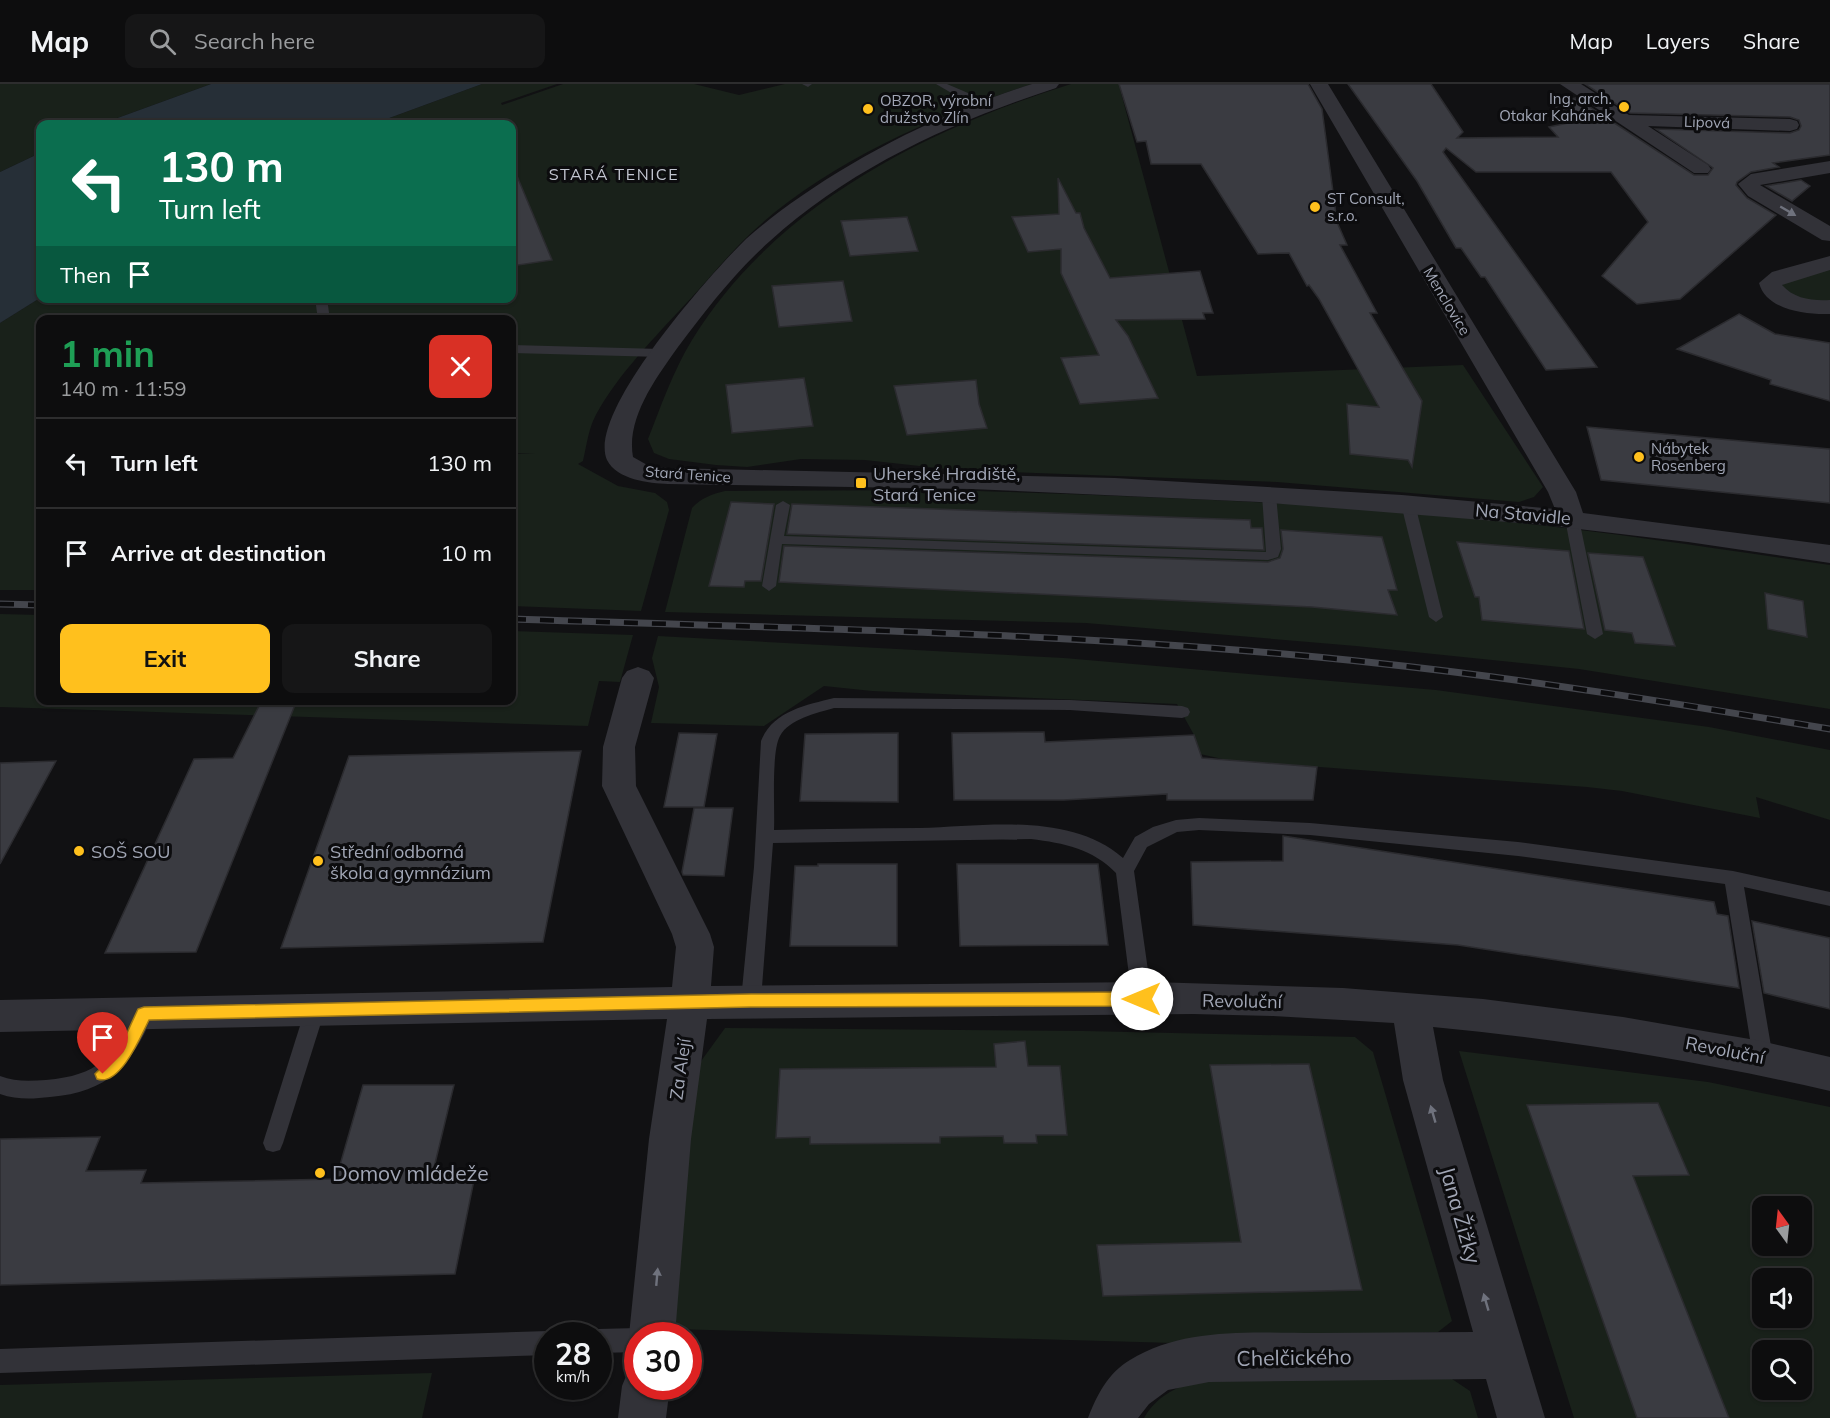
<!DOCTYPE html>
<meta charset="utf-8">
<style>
:root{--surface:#0d0d0e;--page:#161617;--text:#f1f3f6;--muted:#9a9c9e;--line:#2d2d2e;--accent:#ffc01d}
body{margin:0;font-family:Mulish,sans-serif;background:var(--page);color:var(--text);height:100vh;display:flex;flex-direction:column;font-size:22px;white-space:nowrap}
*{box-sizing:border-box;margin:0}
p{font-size:20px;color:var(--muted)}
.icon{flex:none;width:33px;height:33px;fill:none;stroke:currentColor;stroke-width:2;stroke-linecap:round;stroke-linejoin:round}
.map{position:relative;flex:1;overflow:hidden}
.details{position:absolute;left:36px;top:231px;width:480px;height:390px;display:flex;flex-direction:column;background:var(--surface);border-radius:12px;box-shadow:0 2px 4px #0004,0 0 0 2px var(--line)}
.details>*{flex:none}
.guide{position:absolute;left:36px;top:36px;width:480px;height:183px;border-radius:12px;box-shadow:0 2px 4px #0004,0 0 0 2px var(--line);background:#0b6e4f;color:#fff;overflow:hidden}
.needle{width:39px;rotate:345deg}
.buttons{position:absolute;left:1752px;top:1112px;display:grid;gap:12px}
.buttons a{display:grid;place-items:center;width:60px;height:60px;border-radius:12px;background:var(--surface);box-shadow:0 2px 4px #0004,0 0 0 2px var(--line);font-size:30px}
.speed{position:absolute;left:534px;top:1238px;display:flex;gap:12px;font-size:30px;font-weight:700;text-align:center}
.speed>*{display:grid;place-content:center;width:78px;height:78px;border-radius:50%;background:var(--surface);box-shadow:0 2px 4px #0004,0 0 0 2px var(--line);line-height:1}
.speed small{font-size:15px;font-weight:400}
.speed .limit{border:9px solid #d22;background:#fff;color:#111}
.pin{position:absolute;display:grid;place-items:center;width:51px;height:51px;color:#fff;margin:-62px -26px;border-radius:50% 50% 50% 0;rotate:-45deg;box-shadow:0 0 6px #0007}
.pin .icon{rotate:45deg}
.me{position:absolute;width:66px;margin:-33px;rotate:270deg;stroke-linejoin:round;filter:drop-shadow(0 0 4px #0008)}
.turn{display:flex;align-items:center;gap:21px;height:126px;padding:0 24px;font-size:27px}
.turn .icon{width:78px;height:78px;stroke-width:2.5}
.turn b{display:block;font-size:42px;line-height:51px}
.then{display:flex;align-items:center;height:57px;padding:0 24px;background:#0003;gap:12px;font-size:22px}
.round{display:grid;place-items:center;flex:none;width:63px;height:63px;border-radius:12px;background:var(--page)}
.head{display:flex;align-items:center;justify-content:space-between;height:102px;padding:0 24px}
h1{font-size:36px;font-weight:700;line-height:45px;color:#1e9e55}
.button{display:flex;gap:12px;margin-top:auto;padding:12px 24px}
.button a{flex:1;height:69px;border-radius:12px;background:var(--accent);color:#111;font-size:24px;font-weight:700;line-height:69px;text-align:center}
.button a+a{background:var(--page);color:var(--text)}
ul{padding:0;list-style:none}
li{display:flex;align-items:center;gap:18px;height:90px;padding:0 24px;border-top:2px solid var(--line)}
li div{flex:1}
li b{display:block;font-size:22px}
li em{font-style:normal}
header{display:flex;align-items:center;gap:36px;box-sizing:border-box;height:84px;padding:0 30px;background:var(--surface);border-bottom:2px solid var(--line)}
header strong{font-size:28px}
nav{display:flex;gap:33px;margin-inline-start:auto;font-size:21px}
.search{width:420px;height:54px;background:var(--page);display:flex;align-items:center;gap:15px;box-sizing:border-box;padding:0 21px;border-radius:12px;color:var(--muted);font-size:22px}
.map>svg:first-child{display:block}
</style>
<header>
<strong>Map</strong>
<div class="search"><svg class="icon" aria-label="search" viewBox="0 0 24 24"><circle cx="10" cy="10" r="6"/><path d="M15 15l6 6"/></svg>Search here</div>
<nav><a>Map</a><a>Layers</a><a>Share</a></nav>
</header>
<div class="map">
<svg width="1830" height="1334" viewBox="0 0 1830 1334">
<rect width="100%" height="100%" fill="#111113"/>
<g fill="#19211a" fill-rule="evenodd">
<path d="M0,0h211l-110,40h-61v29l-40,19z"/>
<path d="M482,0h75l-56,19 1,2 61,-21h131l45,11 46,-11h247c-97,31 -208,80 -282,150 -25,24 -47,52 -71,77 -28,30 -69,73 -86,110 -5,12 -7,27 -10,40l-5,3 40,22 37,7 12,9 2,8 -28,101 -129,-5v-152l23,-1h-23v-133h-472v270h-40v-267l40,-25h472v-174h-139z"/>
<path d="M1071,0h60l-11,5 77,287 266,-11 80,122 -9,10 -15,5 -242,-20 -321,-12 -91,-10 -64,-1 -54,8 -31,-2 -47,-6 -15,-6 -6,-14c13,-33 25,-68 44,-99 83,-135 233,-210 379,-256z"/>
<path d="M1830,185v34h-23l-26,-16 2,-3z"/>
<path d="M950,406c176,6 354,11 530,29 117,11 233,29 350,46v144l-251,-40 -223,-23 -270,-23 -421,-11 27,-104c9,-10 20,-14 33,-17z"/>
<path d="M0,530l40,1v85h472v-69l121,4 -13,47 -21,-1 -11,45 -588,-19z"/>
<path d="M658,552l406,22 372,32 273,37 121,23v70l-74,-23 4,21 -138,-27 -35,-4 -360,-27 -27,-6 -6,-19 -17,-31 -305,-13 -48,-5 -60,40 -113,-3 8,-36 -7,-29z"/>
<path d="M725,944l359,3 271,6 18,15 79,269 -14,11 -264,11 -501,-14 18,-254z"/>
<path d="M1459,967l249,31 122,25v311h-256zM1762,1122h40v39h-40zM1762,1194h40v39h-40zM1762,1266h40v39h-40z"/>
<path d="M432,1289l-10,45h-422v-33z"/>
<path d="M1229,1289l220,4 21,14 8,27h-334c18,-32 53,-37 85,-45z"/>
</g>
<g fill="#262f37">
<path d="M211,0h271l-109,40h-272z"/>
<path d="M40,69v145l-40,25v-151z"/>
</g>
<g fill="#3a3b41" stroke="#2b2b2f" stroke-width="1.5">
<path d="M1119,0h189l14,25 15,113 10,23h-7l37,68h-7l52,88 -10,66 -4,-7 -58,-6 -3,-50 32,3 -60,-108 -10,-14 -2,1 -18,-33 -31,1 -57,-90h-50l-5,-23 -9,1z"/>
<path d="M1348,0h83l32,48 -6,6 101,-1 -9,-10 29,-6 -24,-15 15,-2 -7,-4 14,-2 118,77h14l5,-7 -57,-39 134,4 9,-3 2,-4 -2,-6 -9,-3 -160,-4 -45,-29h245v71l-57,8 6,4 -28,5 -14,10 -1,3 11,13 29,17 -96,84 -43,5 -35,-28 46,-54 -37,-50h-135l-30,-24 -3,4 154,215 -51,3 -61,-93h-4l-20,-29h-5l-39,-67z"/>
<path d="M512,80l40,96 -40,6z"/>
<path d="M1058,94l18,35h4l4,15 26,50 90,-7 13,42h-10l2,6 -89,1 12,16 30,62 -78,6 -19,-46 38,-3 -38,-82v-24l-33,3 -16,-35 47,-3z"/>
<path d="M1801,96l9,6 -18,15 -26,-15z"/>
<path d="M907,133l11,34 -68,5 -9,-35z"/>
<path d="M843,197l9,40 -73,6 -7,-41z"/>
<path d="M1739,230l36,20 55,9v58l-60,-17 1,-4 -94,-31z"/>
<path d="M804,294l9,48 -81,7 -6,-48z"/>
<path d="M976,296l3,24 8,24 -80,7 -13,-49z"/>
<path d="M1587,343l243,22v54l-229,-23z"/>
<path d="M731,418l43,2 -13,77h-16l-1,6 -35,-1z"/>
<path d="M792,420l458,16 1,8h11l2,22 -477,-16z"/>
<path d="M1281,446l101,7 15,53h-9l9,25 -85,-8 -533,-25 5,-36 484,16 12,-4 3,-9z"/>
<path d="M1457,458l112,9 15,78 -102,-9 -3,-23h-4z"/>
<path d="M1588,469l55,4 32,89 -40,-3 -3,-10 -27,-3z"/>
<path d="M1765,509l38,8 4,36 -39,-8z"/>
<path d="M262,616h35l-101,252 -91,1 89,-194 39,-1z"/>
<path d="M1044,648l1,10 149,-7 8,23 115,9 -4,33h-146v-6l-103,6h-110l-2,-67z"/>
<path d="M679,649l38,1 -13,73h-40z"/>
<path d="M898,649v69l-98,-1 5,-67z"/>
<path d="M581,667l-38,191 -262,6 68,-192z"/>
<path d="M56,677l-56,103v-101z"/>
<path d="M694,724h39l-9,68 -41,-1 -1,-3z"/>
<path d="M1283,752l431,66 3,12 11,2 11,72 -281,-43 -265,-20 -2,-63 92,-1z"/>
<path d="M818,780h79v82h-107l5,-80h23z"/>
<path d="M957,780h141l10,81 -148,1z"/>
<path d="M1752,837l78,17v71l-66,-16z"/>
<path d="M1025,957l3,25h32l7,69h-31l1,8h-33l-1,-7 -63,1v6l-130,1v-7l-34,1 4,-69 216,-2 -2,-23z"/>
<path d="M1309,980l53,226 -259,6 -6,-51 144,-3 -31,-177z"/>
<path d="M363,1001h91l-22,91 43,-1 -20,99 -455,11v-146l100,-2 -14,34 60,-1 -5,13 195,-4z"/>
<path d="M1658,1019l31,72 -56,1 96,242h-92l-110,-313z"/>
</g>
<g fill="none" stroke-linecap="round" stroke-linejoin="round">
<g fill="#323238" fill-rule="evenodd">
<path d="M802,0h10l-4,3z"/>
<path d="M936,0h11l49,21 -5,3 -31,-10z"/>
<path d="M315,214h12l3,22h-12z"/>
<path d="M512,261l149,4 6,4 -6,4 -149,-4z"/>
<path d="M1269,407l7,4 5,54 -3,8 -10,3 -486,-16 -6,42 -7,5 -7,-5 14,-81 7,-4 7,4 -6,31 482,16 -4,-57z"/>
<path d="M1408,416l7,4 28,113 -7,5 -7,-5 -28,-113z"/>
<path d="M1572,431l7,4 24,115 -8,5 -8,-5 -22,-115z"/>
<path d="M834,614l236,2 112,6 6,2 2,4 -2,4 -6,2 -112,-8 -236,-2c-17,5 -45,11 -54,28 -9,16 -5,73 -6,94 49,-1 98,-2 146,-2 65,-2 150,-16 203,30l12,-21 18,-10 23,-7 23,-2 111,5 208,19 215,29 97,21v14l-86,-19 29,171 -3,6 -7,3 -7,-3 -3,-6 -28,-174 -207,-28 -208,-21 -111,-5 -22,2 -30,15 -13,24 18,128 -3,6 -7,2 -7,-2 -3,-6 -16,-126c-23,-24 -52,-30 -85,-34l-258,4 -12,157 -3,6 -7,2 -7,-2 -3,-6 13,-133 7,-126c12,-30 45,-36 73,-43z"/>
<path d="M315,918l7,2 3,6 -42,133 -3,7 -7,2 -7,-2 -3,-7 42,-133 3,-6z"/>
<path d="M144,921l7,2 3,6c-23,52 -44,79 -104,84 -17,2 -33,3 -50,-3v-18c15,6 30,5 46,4 57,-5 67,-25 91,-73z"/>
<path d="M638,1244l8,4 2,3h-10v17l-40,1v-18h-9l9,-6z"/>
<path d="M548,1247l8,4h-8v20l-548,18v-24z"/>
</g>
<g fill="#323238" fill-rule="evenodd">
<path d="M1032,0h27l-3,4c-102,33 -206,80 -286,153 -35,31 -64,69 -92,106 -22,31 -52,71 -45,110l16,9 19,2 447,10 287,17 153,14 -7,-17 -238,-408h18l248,408 7,21 247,32v18l-142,-21 -143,-17 -286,-23 -288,-13 -303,-5c-19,-1 -51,-4 -61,-24 -21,-47 105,-188 139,-221 17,-15 35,-29 54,-42 71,-49 149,-87 232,-113z"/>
<path d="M1560,0h21l48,31 161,4 7,2 2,4 -2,4 -7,2 -142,-5 60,39 3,4 -3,4h-14z"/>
<path d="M1830,77v12l-70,12 70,41v15l-8,-1 -74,-44 -10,-12 13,-10z"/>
<path d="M1830,172v14l-48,15c12,14 31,16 48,15v14c-24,1 -64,-4 -71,-31l13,-11z"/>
<path d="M638,583l11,4 5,7 -19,69 1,39 74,148 4,13 -3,39 441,-4 191,6 140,11 140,18 138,24 69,16v34c-131,-30 -263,-51 -397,-64l10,53 102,338h-48l-11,-39 -277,3 -41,8 -19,14 -11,14h-50c9,-23 20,-45 42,-58 55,-34 126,-27 187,-27 52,0 104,-1 156,-1l-70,-252 -9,-57 -121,-7 -80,-2 -486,5 -16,120 -16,196h-37v17l-9,-17 20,-196 18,-120 -667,13v-32l672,-13 4,-40 -4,-13 -70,-148 1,-39 19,-69 5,-7z"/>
<path d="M638,1282v20h32l-4,32h-48l4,-32 7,-17z"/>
</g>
<defs>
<g id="rail">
<path d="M0,520l40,1"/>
<path d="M512,535c288,10 577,13 864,44 152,16 303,41 454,66"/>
</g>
</defs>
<use href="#rail" stroke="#44464d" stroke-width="7"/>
<use href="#rail" stroke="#0c0c0e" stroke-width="4.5" stroke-dasharray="14" stroke-linecap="butt"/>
</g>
<defs><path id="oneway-solid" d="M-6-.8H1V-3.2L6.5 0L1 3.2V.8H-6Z" transform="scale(1.5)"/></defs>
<g fill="#6f727d">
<use href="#oneway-solid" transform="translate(1788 127) rotate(30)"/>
<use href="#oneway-solid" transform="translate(1433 1030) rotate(-106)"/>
<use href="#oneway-solid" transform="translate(657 1193) rotate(-85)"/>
<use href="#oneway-solid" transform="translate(1486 1218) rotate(-106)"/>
</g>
<path fill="#ffc01d" stroke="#a67d13" stroke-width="1.5" d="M1142,908l6,2 2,5 -2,5 -6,2 -391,1 -602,13c-8,16 -29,67 -52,59l-2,-5 25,-26 18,-39 6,-2 607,-13z"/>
<g fill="#ffc01d" stroke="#0c0c0e" stroke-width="2">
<circle cx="1624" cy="23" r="6"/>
<circle cx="868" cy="25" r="6"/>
<circle cx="1315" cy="123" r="6"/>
<circle cx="1639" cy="373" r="6"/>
<rect x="855" y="393" width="12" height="12" rx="3"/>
<circle cx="79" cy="767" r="6"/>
<circle cx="318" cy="777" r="6"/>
<circle cx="320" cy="1089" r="6"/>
</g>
<g text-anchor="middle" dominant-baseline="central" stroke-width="6" stroke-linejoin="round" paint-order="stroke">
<g font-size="15" fill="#a1a6b5" stroke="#0c0c0e" text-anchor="start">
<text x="1612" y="14" text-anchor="end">Ing. arch.<tspan x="1612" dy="17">Otakar Kahánek</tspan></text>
<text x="880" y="16">OBZOR, výrobní<tspan x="880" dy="17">družstvo Zlín</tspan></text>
<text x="1327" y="114">ST Consult,<tspan x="1327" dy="17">s.r.o.</tspan></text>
<text x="1651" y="364">Nábytek<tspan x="1651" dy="17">Rosenberg</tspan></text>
</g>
<g font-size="15" fill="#a1a6b5" stroke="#0c0c0e">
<text transform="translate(1707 38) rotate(2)">Lipová</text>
<text transform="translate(1447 217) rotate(59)">Menclovice</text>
<text transform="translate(688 390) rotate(4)">Stará Tenice</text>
</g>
<g font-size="16" letter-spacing="1.5" fill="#c2c5d0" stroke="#0c0c0e">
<text x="614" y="90">STARÁ TENICE</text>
</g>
<g font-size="18" fill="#a1a6b5" stroke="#0c0c0e" text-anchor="start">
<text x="873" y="389">Uherské Hradiště,<tspan x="873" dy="21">Stará Tenice</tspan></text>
<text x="91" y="767">SOŠ SOU</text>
<text x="330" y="767">Střední odborná<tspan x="330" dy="21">škola a gymnázium</tspan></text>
</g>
<g font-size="18" fill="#a1a6b5" stroke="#0c0c0e">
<text transform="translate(1523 430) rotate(5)">Na Stavidle</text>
<text transform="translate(1242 917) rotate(1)">Revoluční</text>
<text transform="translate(1725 966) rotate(11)">Revoluční</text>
<text transform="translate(680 985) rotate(-82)">Za Alejí</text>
</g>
<g font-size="21" fill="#a1a6b5" stroke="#0c0c0e" text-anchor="start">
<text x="332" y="1089">Domov mládeže</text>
</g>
<g font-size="21" fill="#a1a6b5" stroke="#0c0c0e">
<text transform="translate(1461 1131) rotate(74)">Jana Žižky</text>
<text transform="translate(1294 1273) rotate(-1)">Chelčického</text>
</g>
</g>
</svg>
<div class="buttons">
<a><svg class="needle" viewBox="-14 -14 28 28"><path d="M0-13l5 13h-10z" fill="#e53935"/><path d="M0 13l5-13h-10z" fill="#9a9c9e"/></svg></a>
<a><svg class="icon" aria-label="sound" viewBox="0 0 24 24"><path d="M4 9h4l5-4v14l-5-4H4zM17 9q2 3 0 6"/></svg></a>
<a><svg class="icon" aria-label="search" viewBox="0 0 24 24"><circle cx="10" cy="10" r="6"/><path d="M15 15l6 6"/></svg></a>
</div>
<div class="speed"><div>28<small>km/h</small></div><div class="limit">30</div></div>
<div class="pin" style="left:103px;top:990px;background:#d93025"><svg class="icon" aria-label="arrive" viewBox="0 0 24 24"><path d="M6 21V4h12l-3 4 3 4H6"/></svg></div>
<svg class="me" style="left:1142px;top:915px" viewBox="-20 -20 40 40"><circle r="19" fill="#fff"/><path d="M0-13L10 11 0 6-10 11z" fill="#ffc01d"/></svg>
<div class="guide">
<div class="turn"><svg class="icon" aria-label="left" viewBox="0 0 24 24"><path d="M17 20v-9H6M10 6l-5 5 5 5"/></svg><div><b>130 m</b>Turn left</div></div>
<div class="then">Then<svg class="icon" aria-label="arrive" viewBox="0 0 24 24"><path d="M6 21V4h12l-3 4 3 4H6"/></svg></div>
</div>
<section class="details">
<div class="head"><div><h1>1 min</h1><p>140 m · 11:59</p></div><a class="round" style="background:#d93025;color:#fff"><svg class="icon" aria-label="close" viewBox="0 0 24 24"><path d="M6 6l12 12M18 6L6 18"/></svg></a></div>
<ul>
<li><svg class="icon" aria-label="left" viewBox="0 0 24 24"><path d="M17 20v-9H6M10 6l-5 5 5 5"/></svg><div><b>Turn left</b></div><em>130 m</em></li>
<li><svg class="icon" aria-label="arrive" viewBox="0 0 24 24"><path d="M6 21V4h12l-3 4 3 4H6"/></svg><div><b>Arrive at destination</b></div><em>10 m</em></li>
</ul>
<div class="button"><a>Exit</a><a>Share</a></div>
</section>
</div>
